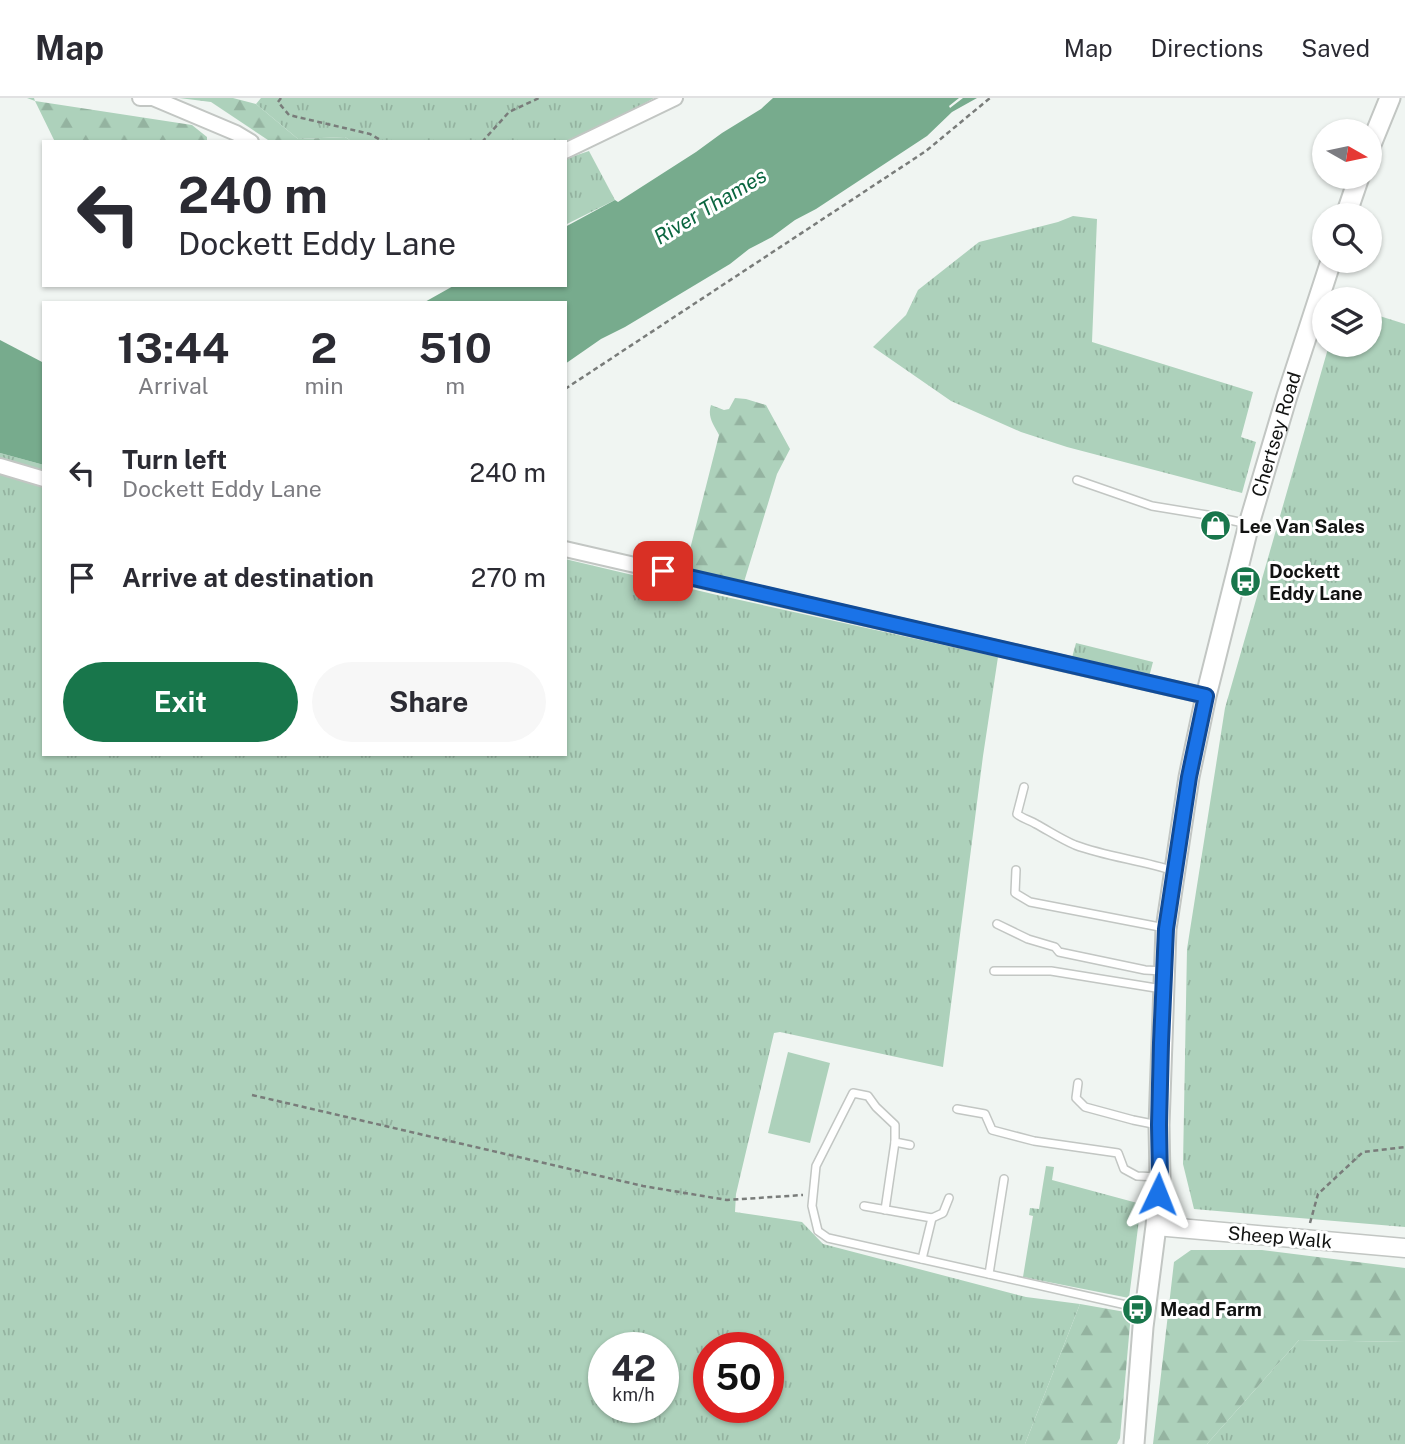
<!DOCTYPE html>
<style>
:root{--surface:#fff;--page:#f7f7f7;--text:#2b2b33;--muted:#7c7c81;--line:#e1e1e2;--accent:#18764b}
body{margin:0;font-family:"Public Sans",sans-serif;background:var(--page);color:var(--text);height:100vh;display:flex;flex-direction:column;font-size:26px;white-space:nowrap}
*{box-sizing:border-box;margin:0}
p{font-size:23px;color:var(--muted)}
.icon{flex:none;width:38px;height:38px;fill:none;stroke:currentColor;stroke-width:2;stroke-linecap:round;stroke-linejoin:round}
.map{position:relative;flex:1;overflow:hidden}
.drawer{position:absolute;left:42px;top:203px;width:525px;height:455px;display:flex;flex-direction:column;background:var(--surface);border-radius:0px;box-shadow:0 2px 5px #0004}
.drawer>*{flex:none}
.guide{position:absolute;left:42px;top:42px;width:525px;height:147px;border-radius:0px;box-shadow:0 2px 5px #0004;background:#fff;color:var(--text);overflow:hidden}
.needle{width:46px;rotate:99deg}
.buttons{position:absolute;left:1312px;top:21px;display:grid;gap:14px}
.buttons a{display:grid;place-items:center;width:70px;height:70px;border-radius:50%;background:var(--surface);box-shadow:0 2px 5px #0004;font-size:35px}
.speed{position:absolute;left:588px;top:1234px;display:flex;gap:14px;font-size:35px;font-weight:700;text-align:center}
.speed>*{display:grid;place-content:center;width:91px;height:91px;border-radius:50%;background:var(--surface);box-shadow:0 2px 5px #0004;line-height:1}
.speed small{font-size:18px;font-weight:400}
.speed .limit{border:10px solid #d22;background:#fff;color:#111}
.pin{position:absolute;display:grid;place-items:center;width:60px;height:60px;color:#fff;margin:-30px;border-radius:14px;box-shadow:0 4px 10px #0006}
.me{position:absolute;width:77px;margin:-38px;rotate:2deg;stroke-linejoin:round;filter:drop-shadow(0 0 5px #0008)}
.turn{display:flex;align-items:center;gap:24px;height:147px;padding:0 21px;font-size:32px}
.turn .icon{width:91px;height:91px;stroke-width:2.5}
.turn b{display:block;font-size:49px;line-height:60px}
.eta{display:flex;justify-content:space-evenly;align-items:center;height:119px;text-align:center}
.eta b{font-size:42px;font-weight:700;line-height:49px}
.action{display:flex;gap:14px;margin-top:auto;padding:14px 21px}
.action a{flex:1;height:80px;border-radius:42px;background:var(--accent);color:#fff;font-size:28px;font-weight:700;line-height:80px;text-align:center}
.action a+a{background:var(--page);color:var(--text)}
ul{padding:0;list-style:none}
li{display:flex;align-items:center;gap:21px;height:105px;padding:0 21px}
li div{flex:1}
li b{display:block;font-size:26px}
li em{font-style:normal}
header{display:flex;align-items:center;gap:42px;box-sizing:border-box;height:98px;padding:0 35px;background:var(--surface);border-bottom:2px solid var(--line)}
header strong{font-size:33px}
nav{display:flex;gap:38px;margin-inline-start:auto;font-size:24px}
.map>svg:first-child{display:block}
</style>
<header>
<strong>Map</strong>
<nav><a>Map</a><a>Directions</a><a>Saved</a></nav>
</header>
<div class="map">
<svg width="1405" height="1346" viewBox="0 0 1405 1346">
<defs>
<pattern id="grass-tufts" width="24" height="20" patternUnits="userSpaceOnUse" patternTransform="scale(1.75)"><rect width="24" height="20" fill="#add1bb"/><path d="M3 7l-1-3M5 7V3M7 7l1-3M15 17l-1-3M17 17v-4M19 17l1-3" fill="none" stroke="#94b3a0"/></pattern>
<pattern id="forest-firs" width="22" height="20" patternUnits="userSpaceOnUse" patternTransform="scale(1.75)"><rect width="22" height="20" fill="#add1bb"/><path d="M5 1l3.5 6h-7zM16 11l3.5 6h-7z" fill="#94b3a0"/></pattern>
</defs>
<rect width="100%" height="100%" fill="#f0f5f2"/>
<g fill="url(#grass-tufts)" fill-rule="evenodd">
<path d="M261,0h393l-42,24 -47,20h-212l-8,-5 -47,2 -42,-35z"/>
<path d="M589,53l26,49 -50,25v-66z"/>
<path d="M1073,118l24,3 -5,123 161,50 -12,45 15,5 -14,51 -175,-46 -46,-15 -70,-31 -78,-54 33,-32 12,-25 61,-48 79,-20z"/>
<path d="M1370,215l35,11v903l-211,-18 -11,-45 4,-215 38,-241 104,-363h41z"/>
<path d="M0,355l44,12v289h521v-195l152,36 281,62 -15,99 -40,311 -163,-35 -6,1 -38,161 -1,18 67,10 21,22 203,53 54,7 -55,140h-1025zM604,1250h59v59h-59zM709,1250h59v59h-59z"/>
<path d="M1076,545l77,19 -4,15 -78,-16z"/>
<path d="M1046,1068l8,1 -2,13 89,24 -12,94 -106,-21 10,-61 -4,-1 1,-7 9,1z"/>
<path d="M1299,1242l106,2v102h-198z"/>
</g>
<g fill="url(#forest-firs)">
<path d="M27,0h7l1,3 157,24 15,12v5h-152l-20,-41z"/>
<path d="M179,0h54l23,6 42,35 47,-2 8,5h-82l-60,-40z"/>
<path d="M735,300l11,1 20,6 24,44 -13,25 -33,108 -59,-13 34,-134c-5,-10 -12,-18 -8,-30l13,5 5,-1z"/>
<path d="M1191,1152h71l143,18v74l-106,-2 -92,104h-54l21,-182z"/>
<path d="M1080,1206l51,9 -11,125 -3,6h-92z"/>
</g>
<path fill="#add1bb" d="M788,954l42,11 -20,80 -42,-10z"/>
<g fill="#77ab8d">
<path d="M773,0h186l-10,8 1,2 13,-10h14l-25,14 -25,24 -111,73 -21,11 -23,17 -23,12 -19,15 -105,63 -24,12 -36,25v-61h-142l32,-18h110v-58l50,-27 3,2 78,-50 26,-19 39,-24z"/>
<path d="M0,242l44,23v102l-44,-12z"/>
</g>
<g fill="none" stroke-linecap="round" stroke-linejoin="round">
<defs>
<g id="service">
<path d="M1077,382l75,26 55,9 41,9"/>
<path d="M1024,689l-7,27c6,5 13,6 19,10 13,7 25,15 39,21 32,12 66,15 99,26"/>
<path d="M1016,772l-1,23 15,9 135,26"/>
<path d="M997,826l31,15 27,8 4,5 86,18 18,1"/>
<path d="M994,873h57l111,18"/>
<path d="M1078,985l-2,15 9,9 48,13 25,5"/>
<path d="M957,1011l28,5 7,16 42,11 84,12 6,16 13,7 22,1"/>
<path d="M910,1047l-15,-3v-17l-19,-18 -8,-11 -15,-3 -37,73 -4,40 6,25 10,7 316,71"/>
<path d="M864,1108l68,12 -10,41"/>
<path d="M885,1112l10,-68"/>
<path d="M932,1120l11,-5 6,-15"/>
<path d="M989,1176l15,-95"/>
</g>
<g id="minor">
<path d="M140,0h13l83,35 15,9"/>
<path d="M565,53l110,-53"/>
<path d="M0,368l44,13"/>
<path d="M565,451l641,147"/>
</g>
<path id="tertiary" d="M1156,1128l249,22"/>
<g id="secondary">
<path d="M1370,49l20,-49"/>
<path d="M1346,117l13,-38"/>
<path id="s1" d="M1134,1346l9,-117 13,-101 4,-48 -1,-53 7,-196 23,-152 17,-81 43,-172 38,-128 44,-135"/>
</g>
</defs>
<use href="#service" stroke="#c2c6c3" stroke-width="10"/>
<use href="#minor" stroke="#c2c6c3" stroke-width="18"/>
<use href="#tertiary" stroke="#c2c6c3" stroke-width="21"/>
<use href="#secondary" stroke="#c2c6c3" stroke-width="23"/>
<g stroke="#797c7a" stroke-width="2.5" stroke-dasharray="5 3.5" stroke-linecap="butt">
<path d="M281,0l-3,4 11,13 81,19 14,8"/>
<path d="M482,44l27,-30 30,-14"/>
<path d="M565,291l361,-238 64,-53"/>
<path d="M252,997l391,91 84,14 76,-5"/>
<path d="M1310,1125l8,-29 45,-42 42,-5"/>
</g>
<use href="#service" stroke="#fff" stroke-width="7"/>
<use href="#minor" stroke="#fff" stroke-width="14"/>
<use href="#tertiary" stroke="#fff" stroke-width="18"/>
<use href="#secondary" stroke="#fff" stroke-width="19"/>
</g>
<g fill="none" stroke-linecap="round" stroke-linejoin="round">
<defs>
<path id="route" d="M663,473l543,125 -17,81 -23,152 -5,114 -2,82 1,53 -2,16"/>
</defs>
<use href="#route" stroke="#114b97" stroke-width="18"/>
<use href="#route" stroke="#1a73e8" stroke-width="12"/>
</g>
<defs>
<symbol id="shop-disc" viewBox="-11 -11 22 22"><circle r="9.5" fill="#18764b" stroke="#fff"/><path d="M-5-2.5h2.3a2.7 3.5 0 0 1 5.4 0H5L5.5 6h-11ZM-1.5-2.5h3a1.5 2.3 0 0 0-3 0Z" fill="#fff"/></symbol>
<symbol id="bus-disc" viewBox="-11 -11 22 22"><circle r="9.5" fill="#18764b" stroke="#fff"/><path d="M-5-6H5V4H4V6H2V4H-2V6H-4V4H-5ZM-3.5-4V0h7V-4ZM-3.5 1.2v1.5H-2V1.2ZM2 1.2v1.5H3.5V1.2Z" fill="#fff"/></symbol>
</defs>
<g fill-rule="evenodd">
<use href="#shop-disc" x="1198" y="410" width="35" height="35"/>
<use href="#bus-disc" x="1228" y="466" width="35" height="35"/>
<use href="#bus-disc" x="1120" y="1194" width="35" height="35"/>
</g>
<g text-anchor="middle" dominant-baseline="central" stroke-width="6" stroke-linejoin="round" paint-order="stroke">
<g font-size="19" fill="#121312" stroke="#fff">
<text stroke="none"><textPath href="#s1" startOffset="1024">Chertsey Road</textPath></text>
<text transform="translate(1280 1139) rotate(5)">Sheep Walk</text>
</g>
<g font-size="19" font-weight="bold" fill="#121312" stroke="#fff" text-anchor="start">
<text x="1239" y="428">Lee Van Sales</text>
<text x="1269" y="473">Dockett<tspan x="1269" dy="22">Eddy Lane</tspan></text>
<text x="1160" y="1211">Mead Farm</text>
</g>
<g font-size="21" font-style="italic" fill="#0b6640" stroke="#fff">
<text transform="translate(710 108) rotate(-31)">River Thames</text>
</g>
</g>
</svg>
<div class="buttons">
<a><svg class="needle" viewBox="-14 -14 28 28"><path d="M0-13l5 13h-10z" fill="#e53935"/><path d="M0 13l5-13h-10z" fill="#7c7c81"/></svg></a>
<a><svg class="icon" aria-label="search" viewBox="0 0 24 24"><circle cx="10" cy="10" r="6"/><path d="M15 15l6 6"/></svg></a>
<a><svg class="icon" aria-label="layers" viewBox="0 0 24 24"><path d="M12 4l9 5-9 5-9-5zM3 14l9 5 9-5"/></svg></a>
</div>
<div class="speed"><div>42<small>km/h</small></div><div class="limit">50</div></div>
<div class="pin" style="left:663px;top:473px;background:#d93025"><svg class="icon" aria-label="arrive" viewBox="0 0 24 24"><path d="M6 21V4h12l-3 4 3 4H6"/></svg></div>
<svg class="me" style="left:1158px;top:1096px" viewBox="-20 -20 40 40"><path d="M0-17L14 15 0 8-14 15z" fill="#1a73e8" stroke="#fff" stroke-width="4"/></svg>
<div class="guide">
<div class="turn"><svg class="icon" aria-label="left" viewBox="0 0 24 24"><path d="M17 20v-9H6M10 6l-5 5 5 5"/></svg><div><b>240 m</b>Dockett Eddy Lane</div></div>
</div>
<section class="drawer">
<div class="eta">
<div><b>13:44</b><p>Arrival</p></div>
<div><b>2</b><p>min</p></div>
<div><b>510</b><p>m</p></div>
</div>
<ul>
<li><svg class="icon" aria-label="left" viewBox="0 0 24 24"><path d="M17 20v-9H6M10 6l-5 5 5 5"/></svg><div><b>Turn left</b><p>Dockett Eddy Lane</p></div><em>240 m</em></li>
<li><svg class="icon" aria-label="arrive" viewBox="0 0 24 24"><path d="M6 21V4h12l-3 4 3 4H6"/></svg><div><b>Arrive at destination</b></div><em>270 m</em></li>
</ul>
<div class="action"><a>Exit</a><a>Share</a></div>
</section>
</div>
